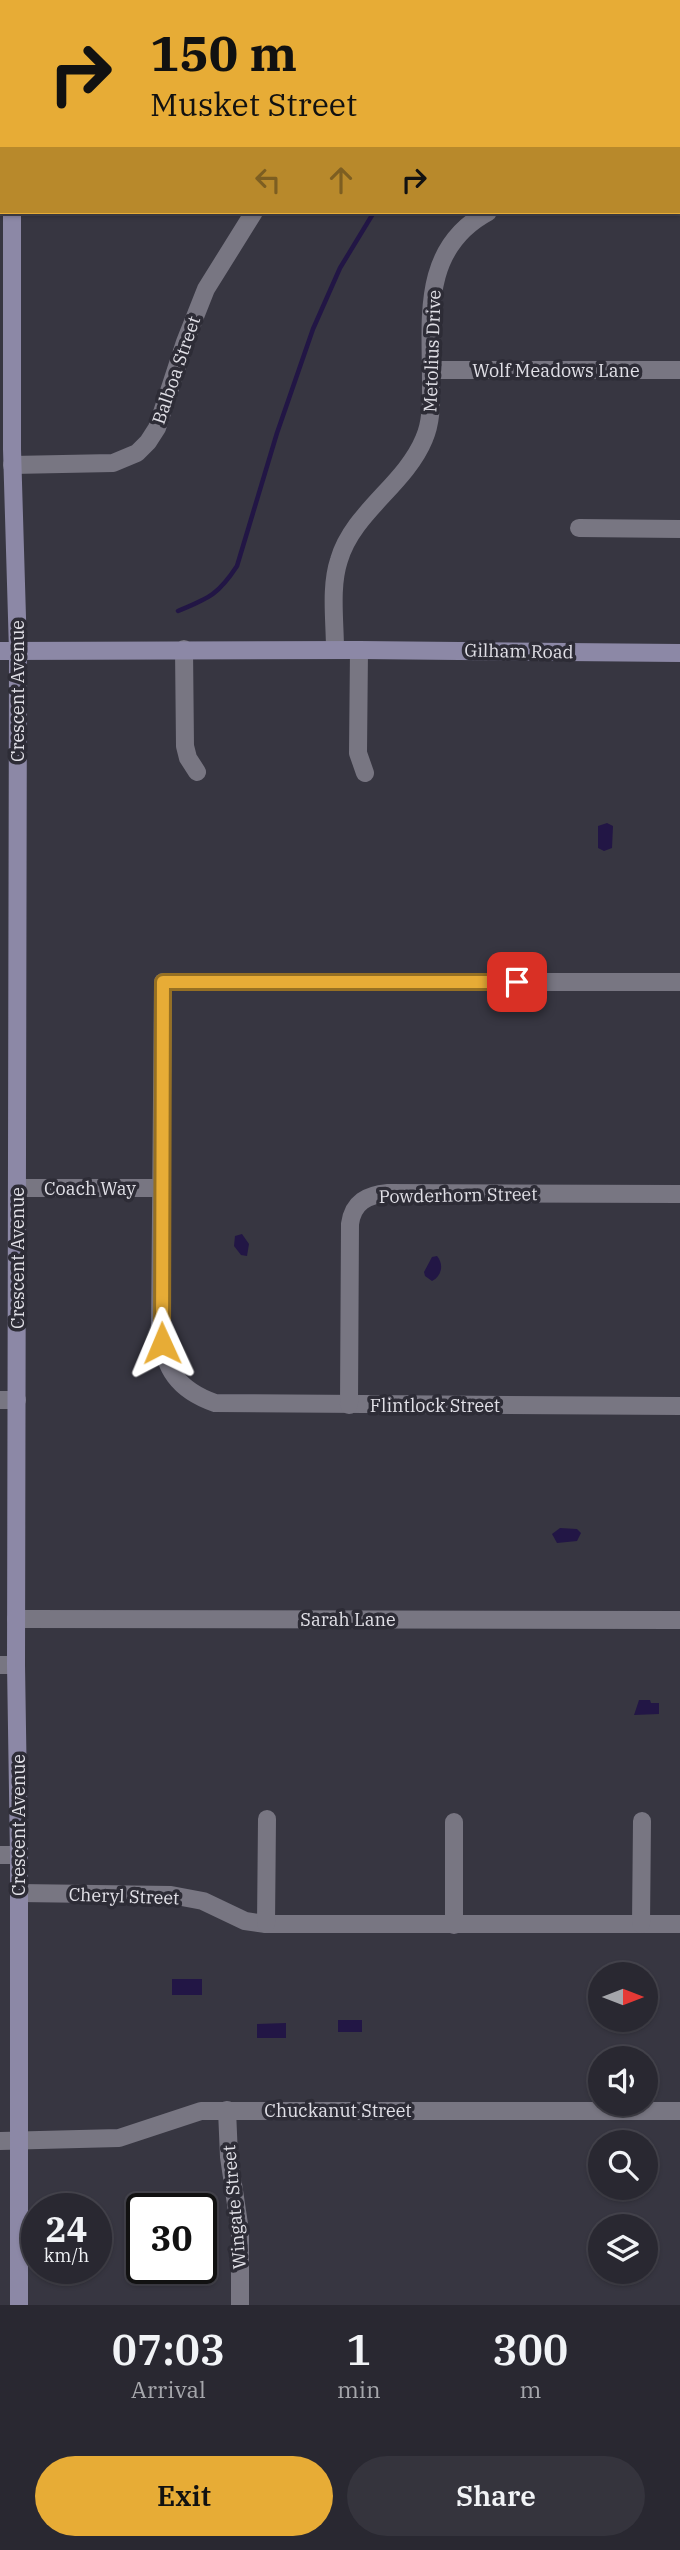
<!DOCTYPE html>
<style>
:root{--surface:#292831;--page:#35343d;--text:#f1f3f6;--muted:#a5a6ab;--line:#45444d;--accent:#e7ac36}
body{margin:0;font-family:"IBM Plex Serif",serif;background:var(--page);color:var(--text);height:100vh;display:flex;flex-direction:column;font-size:26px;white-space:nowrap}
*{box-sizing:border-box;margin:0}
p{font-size:23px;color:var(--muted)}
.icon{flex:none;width:38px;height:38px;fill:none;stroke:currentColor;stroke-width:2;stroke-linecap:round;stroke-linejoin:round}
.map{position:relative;height:2305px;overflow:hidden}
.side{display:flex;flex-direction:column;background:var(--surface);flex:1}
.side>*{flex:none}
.hud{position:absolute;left:0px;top:0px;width:681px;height:214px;box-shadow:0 2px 5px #0004,0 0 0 2px var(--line);background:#e7ac36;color:#111;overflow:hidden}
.needle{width:46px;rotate:90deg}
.controls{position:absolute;left:588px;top:1962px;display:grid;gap:14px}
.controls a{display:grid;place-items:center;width:70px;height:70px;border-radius:50%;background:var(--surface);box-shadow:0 2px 5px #0004,0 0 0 2px var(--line);font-size:35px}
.speed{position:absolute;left:21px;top:2193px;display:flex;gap:14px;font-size:35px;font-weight:700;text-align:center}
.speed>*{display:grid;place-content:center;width:91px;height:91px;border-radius:50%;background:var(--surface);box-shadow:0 2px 5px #0004,0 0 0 2px var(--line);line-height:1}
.speed small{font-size:18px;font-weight:400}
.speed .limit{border:4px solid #111;border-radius:10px;background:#fff;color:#111}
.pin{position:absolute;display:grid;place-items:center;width:60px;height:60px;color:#fff;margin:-30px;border-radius:14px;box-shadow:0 4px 10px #0006}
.me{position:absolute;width:77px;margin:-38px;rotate:359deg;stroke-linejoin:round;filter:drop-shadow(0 0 5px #0008)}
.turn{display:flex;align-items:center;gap:24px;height:147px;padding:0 35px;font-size:32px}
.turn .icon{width:91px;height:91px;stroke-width:2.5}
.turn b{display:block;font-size:49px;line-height:60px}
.lanes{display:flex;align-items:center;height:66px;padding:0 35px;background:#0003;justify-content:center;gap:35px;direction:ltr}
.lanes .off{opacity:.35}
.eta{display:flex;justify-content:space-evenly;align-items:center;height:119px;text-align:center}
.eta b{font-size:42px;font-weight:600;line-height:49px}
.primary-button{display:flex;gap:14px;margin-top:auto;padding:14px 35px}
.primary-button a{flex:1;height:80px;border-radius:42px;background:var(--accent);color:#111;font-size:28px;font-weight:600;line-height:80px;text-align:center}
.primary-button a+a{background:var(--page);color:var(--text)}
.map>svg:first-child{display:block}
</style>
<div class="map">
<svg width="680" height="2305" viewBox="0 0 680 2305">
<rect width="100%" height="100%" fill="#373641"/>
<g fill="#221645">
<path d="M607,823l6,3 -1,22 -8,3 -6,-3v-22z"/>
<path d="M242,1234l7,10 -2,12 -6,-1 -7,-9 1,-10z"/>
<path d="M437,1256c7,8 5,20 -5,25l-7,-5 -1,-4 8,-15z"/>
<path d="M560,1528l17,1 4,4 -4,8 -20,2 -5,-9z"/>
<path d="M639,1700h11l1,3h8v11l-25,1z"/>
<rect x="172" y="1979" width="30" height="16"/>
<rect x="338" y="2020" width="24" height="12"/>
<path d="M286,2023v15h-29v-14z"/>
</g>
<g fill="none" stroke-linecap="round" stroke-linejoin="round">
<g stroke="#221645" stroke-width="4.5">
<path d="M622,2l3,-2"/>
<path d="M178,611c31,-13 40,-16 59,-45l40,-133 36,-104 27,-61 34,-56"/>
</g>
<g stroke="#787682" stroke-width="18">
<path d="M4,0l4,2"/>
<path d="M362,0l1,2"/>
<path d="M439,2l1,-2"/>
<path d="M679,201h1"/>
<path d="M431,370h249"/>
<path d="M12,465l101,-2 24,-10 11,-11 9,-14 28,-86 21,-53 48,-77"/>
<path d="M579,528l101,1"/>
<path d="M184,649l1,97 3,12 9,14"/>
<path d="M335,650c0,-29 -5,-63 4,-90 14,-48 66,-75 85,-121 8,-18 7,-38 7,-58 0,-64 -10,-133 57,-169"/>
<path d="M359,650l-1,103 7,20"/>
<path d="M680,982h-517l-3,349c4,38 18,59 55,72l465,3"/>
<path d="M17,1188h145"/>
<path d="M0,1400h17"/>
<path d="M349,1405l1,-181c3,-22 17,-29 38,-31l292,1"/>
<path d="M16,1619l664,1"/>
<path d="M0,1665h16"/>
<path d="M454,1822v103"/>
<path d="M0,1855h19"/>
<path d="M19,1893l152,2 32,6 42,20 21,3h414"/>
<path d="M266,1924l1,-105"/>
<path d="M641,1924l1,-103"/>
<path d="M227,2110l2,47 11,74v74"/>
<path d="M0,2141l119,-3 82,-27h479"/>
</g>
<g stroke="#8c88a6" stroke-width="18">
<path d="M33,2l1,-2"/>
<path d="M12,212v237l6,202 -2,1014 3,190v450"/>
<path d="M0,651l359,-1 321,3"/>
</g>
</g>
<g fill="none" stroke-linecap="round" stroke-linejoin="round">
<defs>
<path id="route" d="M162,1343l1,-361h354"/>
</defs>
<use href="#route" stroke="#967023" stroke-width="18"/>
<use href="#route" stroke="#e7ac36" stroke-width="12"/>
</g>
<g text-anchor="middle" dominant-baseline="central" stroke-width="7" stroke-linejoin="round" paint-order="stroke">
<g font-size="18" fill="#e1e0e7" stroke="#2d2c36">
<text transform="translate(432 351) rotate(-88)">Metolius Drive</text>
<text transform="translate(176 370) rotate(-71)">Balboa Street</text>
<text x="556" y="370">Wolf Meadows Lane</text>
<text transform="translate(519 651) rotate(1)">Gilham Road</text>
<text transform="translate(17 691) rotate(-90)">Crescent Avenue</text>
<text x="90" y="1188">Coach Way</text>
<text transform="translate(458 1195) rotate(-1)">Powderhorn Street</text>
<text transform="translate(17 1258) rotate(-90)">Crescent Avenue</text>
<text x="435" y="1405">Flintlock Street</text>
<text x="348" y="1619">Sarah Lane</text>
<text transform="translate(18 1825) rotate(-90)">Crescent Avenue</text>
<text transform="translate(124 1896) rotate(2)">Cheryl Street</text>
<text x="338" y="2110">Chuckanut Street</text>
<text transform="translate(234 2207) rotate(-95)">Wingate Street</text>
</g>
</g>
</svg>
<div class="controls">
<a><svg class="needle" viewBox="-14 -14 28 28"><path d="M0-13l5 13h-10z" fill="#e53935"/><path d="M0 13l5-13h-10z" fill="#a5a6ab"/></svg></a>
<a><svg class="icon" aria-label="sound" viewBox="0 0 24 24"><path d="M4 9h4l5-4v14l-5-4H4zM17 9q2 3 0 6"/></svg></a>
<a><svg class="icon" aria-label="search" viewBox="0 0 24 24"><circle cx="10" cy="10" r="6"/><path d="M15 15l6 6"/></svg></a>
<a><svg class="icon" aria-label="layers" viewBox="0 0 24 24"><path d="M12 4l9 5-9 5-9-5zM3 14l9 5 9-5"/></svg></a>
</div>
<div class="speed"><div>24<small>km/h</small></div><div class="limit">30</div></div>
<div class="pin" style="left:517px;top:982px;background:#d93025"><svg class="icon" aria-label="arrive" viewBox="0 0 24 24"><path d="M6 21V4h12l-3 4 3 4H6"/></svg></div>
<svg class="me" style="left:162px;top:1343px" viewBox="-20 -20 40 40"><path d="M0-17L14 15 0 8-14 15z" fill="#e7ac36" stroke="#fff" stroke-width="4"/></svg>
<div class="hud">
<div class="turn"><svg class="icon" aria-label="right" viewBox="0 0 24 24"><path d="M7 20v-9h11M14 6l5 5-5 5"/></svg><div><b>150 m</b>Musket Street</div></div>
<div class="lanes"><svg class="icon off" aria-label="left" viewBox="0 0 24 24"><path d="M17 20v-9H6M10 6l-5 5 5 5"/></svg><svg class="icon off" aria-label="ahead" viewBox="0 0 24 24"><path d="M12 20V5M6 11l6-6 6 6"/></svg><svg class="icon" aria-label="right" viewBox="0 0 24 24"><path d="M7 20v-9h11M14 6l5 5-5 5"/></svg></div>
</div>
</div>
<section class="side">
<div class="eta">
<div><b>07:03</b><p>Arrival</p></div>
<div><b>1</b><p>min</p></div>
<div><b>300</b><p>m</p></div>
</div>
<div class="primary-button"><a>Exit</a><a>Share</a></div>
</section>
